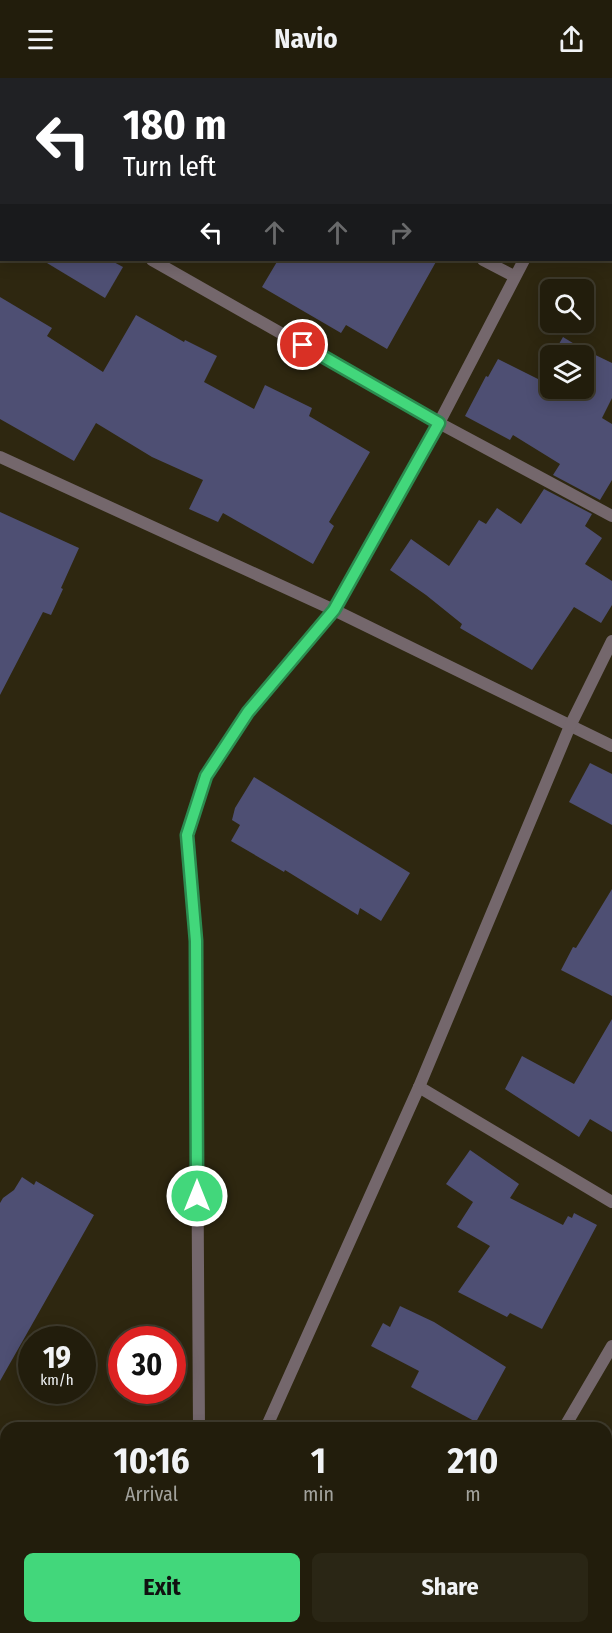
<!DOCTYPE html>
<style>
:root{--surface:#221d0c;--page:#2a2615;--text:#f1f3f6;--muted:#a2a29d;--line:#3f3b2d;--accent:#42d77b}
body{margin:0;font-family:"Fira Sans Condensed",sans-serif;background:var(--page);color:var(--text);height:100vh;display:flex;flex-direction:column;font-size:22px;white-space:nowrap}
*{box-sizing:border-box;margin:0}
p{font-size:20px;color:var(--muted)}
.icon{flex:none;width:33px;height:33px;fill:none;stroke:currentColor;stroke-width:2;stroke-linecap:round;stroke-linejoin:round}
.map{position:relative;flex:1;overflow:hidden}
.drawer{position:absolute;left:0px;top:1344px;width:612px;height:212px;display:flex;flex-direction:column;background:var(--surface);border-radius:18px 18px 0 0;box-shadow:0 3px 15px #0003,0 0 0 2px var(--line)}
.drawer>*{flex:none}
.hud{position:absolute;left:0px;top:0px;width:612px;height:183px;box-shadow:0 3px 15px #0003,0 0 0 2px var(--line);background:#202124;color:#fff;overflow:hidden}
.tools{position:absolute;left:540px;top:201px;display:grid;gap:12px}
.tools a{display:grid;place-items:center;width:54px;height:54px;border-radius:9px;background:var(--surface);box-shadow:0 3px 15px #0003,0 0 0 2px var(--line);font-size:30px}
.speed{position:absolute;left:18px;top:1248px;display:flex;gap:12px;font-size:30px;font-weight:700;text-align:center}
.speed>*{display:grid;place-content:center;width:78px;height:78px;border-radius:50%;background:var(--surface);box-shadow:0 3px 15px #0003,0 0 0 2px var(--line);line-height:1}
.speed small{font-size:15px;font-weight:400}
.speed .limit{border:9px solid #d22;background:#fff;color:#111}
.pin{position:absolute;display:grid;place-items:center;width:51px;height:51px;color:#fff;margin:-26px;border:3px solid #fff;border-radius:50%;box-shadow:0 2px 6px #0007}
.me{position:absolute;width:66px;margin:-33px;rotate:0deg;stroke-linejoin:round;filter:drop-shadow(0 0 4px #0008)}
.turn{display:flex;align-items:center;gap:21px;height:126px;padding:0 24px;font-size:27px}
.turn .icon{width:78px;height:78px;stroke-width:2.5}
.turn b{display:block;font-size:42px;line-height:51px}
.lanes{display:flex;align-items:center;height:57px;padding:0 24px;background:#0003;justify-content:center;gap:30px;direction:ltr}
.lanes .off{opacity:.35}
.eta{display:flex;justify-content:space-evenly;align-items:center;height:102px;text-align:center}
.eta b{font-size:36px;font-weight:700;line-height:42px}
.cta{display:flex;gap:12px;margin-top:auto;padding:12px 24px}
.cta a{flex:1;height:69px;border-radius:9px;background:var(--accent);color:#111;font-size:24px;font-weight:700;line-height:69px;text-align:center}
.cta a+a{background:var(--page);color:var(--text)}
header{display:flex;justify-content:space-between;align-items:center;height:78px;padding:0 24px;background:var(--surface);font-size:27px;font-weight:700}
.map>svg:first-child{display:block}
</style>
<header><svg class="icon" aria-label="menu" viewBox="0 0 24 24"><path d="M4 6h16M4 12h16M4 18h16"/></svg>Navio<svg class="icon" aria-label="share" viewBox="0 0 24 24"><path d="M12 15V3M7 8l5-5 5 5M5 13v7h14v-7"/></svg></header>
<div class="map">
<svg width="612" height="1555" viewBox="0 0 612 1555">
<rect width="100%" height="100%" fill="#2e2710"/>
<g fill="#4e4f73">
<path d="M42,182h68l13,7 -18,31z"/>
<path d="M278,182h159l-50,89 -41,-24 -5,8 -79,-46z"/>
<path d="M0,219l52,31 -5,8 56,36 33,-57 48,27 1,-2 32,16 -13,26 50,27 11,-24 47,23 -3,8 61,36 -41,70 5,4 -21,38 -90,-51 -5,9 -29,-13 14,-29 -51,-23 -56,-34 -22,38 -74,-42z"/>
<path d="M563,259l18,11 31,15v35l-10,20 10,6v56l-12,20 -47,-25 7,-11 -47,-29 -3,5 -45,-24 21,-40 2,1 10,-18 40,20 12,-21v30h34v-32h-32z"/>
<path d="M544,411l48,25 -7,12 17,12 -17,26 27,17v24l-11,18 -27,-16 -42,63 -72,-42 2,-4 -36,-29 -36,-25 21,-31 38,27 30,-46 7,4 11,-16 24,16z"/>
<path d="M0,434l79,36 -18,40 2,1 -12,26 -8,-3 -43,83z"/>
<path d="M590,685l22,11v51l-43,-23z"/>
<path d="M254,699l156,96 -29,48 -21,-13 -2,7 -73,-45 -1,2 -53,-31 9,-16 -8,-5 3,-12z"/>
<path d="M612,811v107l-51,-26 12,-23 3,1z"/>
<path d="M612,941v113l-22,-13 -11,18 -74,-48 17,-33 52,28z"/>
<path d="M470,1072l49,34 -9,14 53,27 5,-9 4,2 2,-5 23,12 -55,104 -32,-16 -3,4 -49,-25 32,-46 -33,-19 16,-25 -27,-18z"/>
<path d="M22,1099l12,8 2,-4 58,34 -94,166v-178l3,-5 11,-8z"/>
<path d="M400,1228l34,16 72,45 -30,55 -65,-35 8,-16 -48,-25 12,-23 7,4z"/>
</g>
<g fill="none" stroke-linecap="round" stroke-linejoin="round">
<g stroke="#74676c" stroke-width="12">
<path d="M176,0l2,2"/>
<path d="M88,2l1,-2"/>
<path d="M610,28l2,-3"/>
<path d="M0,96l2,1"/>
<path d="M0,177l2,-2"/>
<path d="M152,182l287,163 173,93"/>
<path d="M483,182l31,16"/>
<path d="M0,379l334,153 278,136"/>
<path d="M419,1009l193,115"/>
<path d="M199,1350l-3,-487 -9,-106 19,-59 42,-64 86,-102 105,-187 85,-163"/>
<path d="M266,1350l153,-341 151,-361 42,-85"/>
<path d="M564,1350l48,-82"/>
<path d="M0,1367l6,5"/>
<path d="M168,1555l3,-5"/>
<path d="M444,1555l3,-5"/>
</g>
</g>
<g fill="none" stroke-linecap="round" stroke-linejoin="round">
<defs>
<path id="route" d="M197,1118l-1,-255 -9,-106 19,-59 42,-64 86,-102 105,-187 -136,-78"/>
</defs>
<use href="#route" stroke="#2b8c50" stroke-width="15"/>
<use href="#route" stroke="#42d77b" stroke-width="10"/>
</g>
</svg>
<div class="tools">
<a><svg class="icon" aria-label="search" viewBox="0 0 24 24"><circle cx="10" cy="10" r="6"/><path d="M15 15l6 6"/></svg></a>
<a><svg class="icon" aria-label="layers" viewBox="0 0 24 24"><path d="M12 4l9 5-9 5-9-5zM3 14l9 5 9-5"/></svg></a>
</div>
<div class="speed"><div>19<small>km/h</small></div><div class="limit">30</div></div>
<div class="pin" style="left:303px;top:267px;background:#d93025"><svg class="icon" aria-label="arrive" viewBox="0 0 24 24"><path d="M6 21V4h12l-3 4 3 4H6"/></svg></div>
<svg class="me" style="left:197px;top:1118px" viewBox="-20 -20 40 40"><circle r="17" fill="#42d77b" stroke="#fff" stroke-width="3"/><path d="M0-11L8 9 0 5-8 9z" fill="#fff"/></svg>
<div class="hud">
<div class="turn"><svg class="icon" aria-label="left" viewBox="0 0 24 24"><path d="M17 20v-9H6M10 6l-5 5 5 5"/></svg><div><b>180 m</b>Turn left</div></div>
<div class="lanes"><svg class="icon" aria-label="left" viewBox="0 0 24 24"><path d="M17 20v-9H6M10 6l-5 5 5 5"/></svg><svg class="icon off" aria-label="ahead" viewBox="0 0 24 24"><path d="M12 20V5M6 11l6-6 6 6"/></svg><svg class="icon off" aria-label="ahead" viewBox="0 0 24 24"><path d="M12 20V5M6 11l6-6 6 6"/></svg><svg class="icon off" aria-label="right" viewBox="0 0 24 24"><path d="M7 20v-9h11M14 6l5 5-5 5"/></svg></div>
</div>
<section class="drawer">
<div class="eta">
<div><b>10:16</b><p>Arrival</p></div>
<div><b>1</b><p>min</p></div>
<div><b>210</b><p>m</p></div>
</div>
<div class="cta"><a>Exit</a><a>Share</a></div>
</section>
</div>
